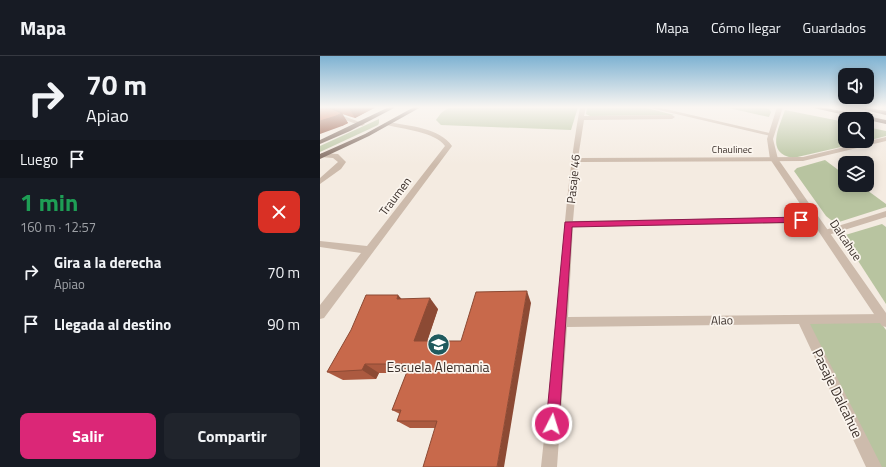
<!DOCTYPE html>
<html lang="es">
<meta charset="utf-8">
<style>
:root{--surface:#171b24;--page:#20242c;--text:#f1f3f6;--muted:#9ea1a6;--line:#363941;--accent:#db2777}
body{margin:0;font-family:"Titillium Web",sans-serif;background:var(--page);color:var(--text);height:100vh;display:flex;flex-direction:column;font-size:15px;white-space:nowrap}
*{box-sizing:border-box;margin:0}
p{font-size:13px;color:var(--muted)}
.icon{flex:none;width:22px;height:22px;fill:none;stroke:currentColor;stroke-width:2;stroke-linecap:round;stroke-linejoin:round}
.map{position:relative;flex:1;overflow:hidden}
.drawer{display:flex;flex-direction:column;background:var(--surface);width:320px}
.drawer>*{flex:none}
.banner{background:#171b24;color:var(--text);overflow:hidden}
.fabs{position:absolute;left:518px;top:12px;display:grid;gap:8px}
.fabs a{display:grid;place-items:center;width:36px;height:36px;border-radius:8px;background:var(--surface);box-shadow:0 2px 10px #0003;font-size:20px}
.pin{position:absolute;display:grid;place-items:center;width:34px;height:34px;color:#fff;margin:-17px;border-radius:8px;box-shadow:0 2px 6px #0006}
.me{position:absolute;width:44px;margin:-22px;rotate:5deg;stroke-linejoin:round;filter:drop-shadow(0 0 3px #0008)}
.turn{display:flex;align-items:center;gap:14px;height:84px;padding:0 20px;font-size:18px}
.turn .icon{width:52px;height:52px;stroke-width:2.5}
.turn b{display:block;font-size:28px;line-height:34px}
.then{display:flex;align-items:center;height:38px;padding:0 20px;background:#0003;gap:8px;font-size:15px}
.round{display:grid;place-items:center;flex:none;width:42px;height:42px;border-radius:8px;background:var(--page)}
.overview{display:flex;align-items:center;justify-content:space-between;height:68px;padding:0 20px}
h1{font-size:24px;font-weight:700;line-height:30px;color:#1e9e55}
.primary-button{display:flex;gap:8px;margin-top:auto;padding:8px 20px}
.primary-button a{flex:1;height:46px;border-radius:8px;background:var(--accent);color:#fff;font-size:16px;font-weight:700;line-height:46px;text-align:center}
.primary-button a+a{background:var(--page);color:var(--text)}
ul{padding:0;list-style:none}
li{display:flex;align-items:center;gap:12px;height:52px;padding:0 20px}
li div{flex:1}
li b{display:block;font-size:15px}
li em{font-style:normal}
header{display:flex;align-items:center;gap:24px;box-sizing:border-box;height:56px;padding:0 20px;background:var(--surface);border-bottom:1px solid var(--line)}
header strong{font-size:19px}
nav{display:flex;gap:22px;margin-inline-start:auto;font-size:14px}
main{display:flex;flex:1;min-height:0}
.map>svg:first-child{display:block}
</style>
<header>
<strong>Mapa</strong>
<nav><a>Mapa</a><a>Cómo llegar</a><a>Guardados</a></nav>
</header>
<main>
<section class="drawer">
<div class="banner">
<div class="turn"><svg class="icon" aria-label="right" viewBox="0 0 24 24"><path d="M7 20v-9h11M14 6l5 5-5 5"/></svg><div><b>70 m</b>Apiao</div></div>
<div class="then">Luego<svg class="icon" aria-label="arrive" viewBox="0 0 24 24"><path d="M6 21V4h12l-3 4 3 4H6"/></svg></div>
</div>
<div class="overview"><div><h1>1 min</h1><p>160 m · 12:57</p></div><a class="round" style="background:#d93025;color:#fff"><svg class="icon" aria-label="close" viewBox="0 0 24 24"><path d="M6 6l12 12M18 6L6 18"/></svg></a></div>
<ul>
<li><svg class="icon" aria-label="right" viewBox="0 0 24 24"><path d="M7 20v-9h11M14 6l5 5-5 5"/></svg><div><b>Gira a la derecha</b><p>Apiao</p></div><em>70 m</em></li>
<li><svg class="icon" aria-label="arrive" viewBox="0 0 24 24"><path d="M6 21V4h12l-3 4 3 4H6"/></svg><div><b>Llegada al destino</b></div><em>90 m</em></li>
</ul>
<div class="primary-button"><a>Salir</a><a>Compartir</a></div>
</section>
<div class="map">
<svg width="566" height="411" viewBox="0 0 566 411">
<rect width="100%" height="100%" fill="#f4ebe1"/>
<g fill="#b8c4a0">
<path d="M130,51h128l-7,23 -130,-5 -5,-5 5,-7z"/>
<path d="M267,51h56l31,8 -84,1 -4,-2z"/>
<path d="M404,51h38l7,2 2,3 -2,5z"/>
<path d="M465,54l60,12v19h22l-74,17c-28,-5 -14,-30 -8,-48z"/>
<path d="M59,63v4l-1,2 -58,27v-6z"/>
<path d="M547,71l19,4v5l-19,5z"/>
<path d="M505,104l20,15v10h15l26,19v3l-47,15 -8,-2 -5,-4 -32,-45 3,-3z"/>
<path d="M562,168l4,3v77l-44,-68z"/>
<path d="M488,267h73l5,7v137h-8z"/>
</g>
<g fill="none" stroke-linecap="round" stroke-linejoin="round">
<path fill="#cdbbac" fill-rule="evenodd" d="M14,58h4l27,10 -3,2 -28,-10z"/>
<g fill="#cdbbac" fill-rule="evenodd">
<path d="M260,51h6l-2,9 88,-1 3,2 -3,2 -88,1 -6,38 225,-1 83,-20v4l-83,20 -225,1 -5,59 243,-4 4,3 -4,3 -243,4 -5,90 318,-3v8l-3,1 -73,1 72,143h-16l-67,-143 -232,3 -10,140h-16c5,-48 11,-97 15,-145 7,-73 11,-144 24,-215z"/>
<path d="M326,51h11l117,27 -3,2z"/>
<path d="M69,66c20,4 51,6 63,24l-128,172 -4,1v-14l41,-52 -41,-6v-6l47,5 78,-100c-9,-14 -43,-17 -58,-21l-1,-1z"/>
<path d="M1,97l17,1 8,8 -5,7 -21,15v-6l18,-16 -5,-4 -12,-1z"/>
<path d="M566,155v6l-61,19 -5,-3 2,-2z"/>
</g>
<path fill="#cdbbac" fill-rule="evenodd" d="M457,51h6l-10,32 5,20 108,154v14l-4,-1 -112,-167 -3,-20z"/>
<g fill="#7d675c" fill-rule="evenodd">
<path d="M69,51h7l-46,24 -30,13v-4z"/>
<path d="M94,51h7l-52,29 -49,23v-5l45,-20z"/>
<path d="M489,51h12l65,13v4z"/>
<path d="M532,51h12l22,4v4z"/>
</g>
</g>
<g fill="#ac5a40">
<path d="M0,51h56l-21,11 -13,-4 6,9 -6,3z"/>
<path d="M81,243l37,10 -11,32h34l70,-38 -96,125h-25l-13,-7 3,-7 -8,-4 15,-37h-28l-3,6 -33,1 -16,-8z"/>
</g>
<g fill="#8c4a34">
<path d="M7,51h7l2,5 6,1 6,10 -6,3 -22,8v-13z"/>
<path d="M32,51h24l-21,11 -6,-10z"/>
<path d="M207,235l4,12 -27,164h-7z"/>
<path d="M78,239l10,11 -11,-7z"/>
<path d="M110,242l8,11 -14,42 -10,-10z"/>
<path d="M45,308l14,9 -3,6 -14,-9z"/>
</g>
<g fill="#c8694b" stroke="#8c4a34">
<path d="M0,51h7l15,6 -6,3 -16,5z"/>
<path d="M25,51h7l-3,1z"/>
<path d="M207,235l-30,176h-74l14,-46h-40l4,-11h-9l18,-46h-45l-3,6 -35,2 24,-42 15,-35h32l-1,4 33,-1 -16,43h47l15,-49z"/>
</g>
<linearGradient id="sky" x2="0" y2="1"><stop stop-color="#7eb2d2"/><stop offset="0.47" stop-color="#faf6f2"/><stop offset="1" stop-color="#faf6f2" stop-opacity="0"/></linearGradient>
<rect width="566" height="109" fill="url(#sky)"/>
<path fill="#db2777" stroke="#8e194d" d="M481,161l3,1v4l-232,5 -13,197 -2,4 -5,2 -4,-2 -2,-4 19,-202z"/>
<defs>
<symbol id="school-disc" viewBox="-11 -11 22 22"><circle r="9.5" fill="#1f5a5e" stroke="#fbf5ee"/><path d="M0-5L7-2L0 1L-7-2ZM-4 1L0 2.5L4 1V4Q0 6-4 4Z" fill="#fff"/></symbol>
</defs>
<g fill-rule="evenodd">
<use href="#school-disc" x="106" y="276" width="25" height="25"/>
</g>
<g text-anchor="middle" dominant-baseline="central" stroke-width="3.5" stroke-linejoin="round" paint-order="stroke">
<g font-size="10" fill="#3b302b" stroke="#fbf5ee">
<text x="412" y="93">Chaulinec</text>
</g>
<g font-size="12" fill="#3b302b" stroke="#fbf5ee">
<text transform="translate(253 123) rotate(-84)">Pasaje 46</text>
<text transform="translate(75 140) rotate(-53)">Traumen</text>
<text transform="translate(526 184) rotate(56)">Dalcahue</text>
<text transform="translate(402 264) rotate(-1)">Alao</text>
</g>
<g font-size="14" fill="#3b302b" stroke="#fbf5ee">
<text x="118" y="310">Escuela Alemania</text>
</g>
<g font-size="14" fill="#3b302b" stroke="#fbf5ee">
<text transform="translate(518 337) rotate(64)">Pasaje Dalcahue</text>
</g>
</g>
</svg>
<div class="fabs">
<a><svg class="icon" aria-label="sound" viewBox="0 0 24 24"><path d="M4 9h4l5-4v14l-5-4H4zM17 9q2 3 0 6"/></svg></a>
<a><svg class="icon" aria-label="search" viewBox="0 0 24 24"><circle cx="10" cy="10" r="6"/><path d="M15 15l6 6"/></svg></a>
<a><svg class="icon" aria-label="layers" viewBox="0 0 24 24"><path d="M12 4l9 5-9 5-9-5zM3 14l9 5 9-5"/></svg></a>
</div>
<div class="pin" style="left:481px;top:164px;background:#d93025"><svg class="icon" aria-label="arrive" viewBox="0 0 24 24"><path d="M6 21V4h12l-3 4 3 4H6"/></svg></div>
<svg class="me" style="left:232px;top:368px" viewBox="-20 -20 40 40"><circle r="17" fill="#db2777" stroke="#fff" stroke-width="3"/><path d="M0-11L8 9 0 5-8 9z" fill="#fff"/></svg>
</div>
</main>
